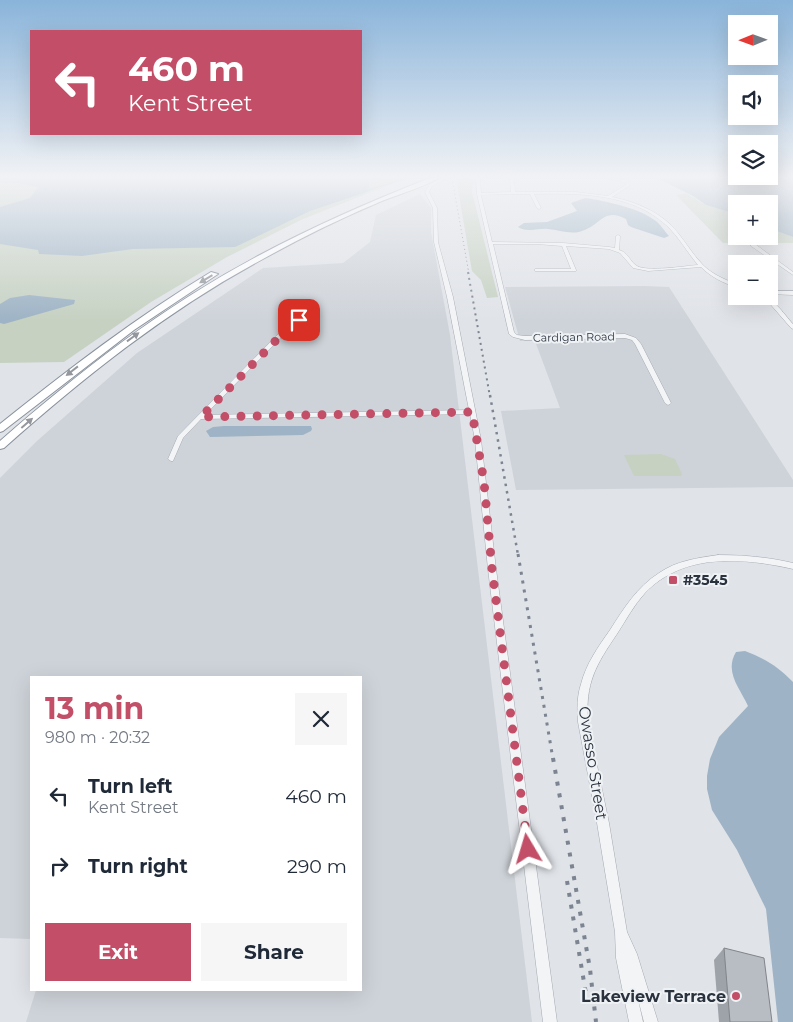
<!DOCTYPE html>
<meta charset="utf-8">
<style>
:root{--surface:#fff;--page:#f6f6f7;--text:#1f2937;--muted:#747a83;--accent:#c24f67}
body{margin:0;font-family:Montserrat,sans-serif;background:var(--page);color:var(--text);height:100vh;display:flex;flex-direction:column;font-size:19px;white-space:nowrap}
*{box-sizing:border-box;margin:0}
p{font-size:16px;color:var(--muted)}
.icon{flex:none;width:28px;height:28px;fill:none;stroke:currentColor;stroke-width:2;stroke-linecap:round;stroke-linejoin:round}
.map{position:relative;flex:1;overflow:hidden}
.panel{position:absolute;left:30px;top:676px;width:332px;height:315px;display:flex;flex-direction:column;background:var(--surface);border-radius:0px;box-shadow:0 5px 20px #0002}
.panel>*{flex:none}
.guide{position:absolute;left:30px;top:30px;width:332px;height:105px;border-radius:0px;box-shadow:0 5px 20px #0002;background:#c24f67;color:#fff;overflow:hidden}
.needle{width:32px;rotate:269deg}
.controls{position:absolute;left:728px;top:15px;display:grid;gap:10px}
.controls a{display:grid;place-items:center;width:50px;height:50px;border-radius:0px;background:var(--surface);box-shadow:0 5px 20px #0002;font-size:25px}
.pin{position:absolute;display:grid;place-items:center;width:42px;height:42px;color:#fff;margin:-21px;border-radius:10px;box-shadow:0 2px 8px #0006}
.me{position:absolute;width:55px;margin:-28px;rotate:353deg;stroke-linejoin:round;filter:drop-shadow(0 0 4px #0008)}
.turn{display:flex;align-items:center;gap:18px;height:105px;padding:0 15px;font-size:22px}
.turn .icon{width:65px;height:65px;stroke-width:2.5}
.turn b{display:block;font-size:35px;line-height:42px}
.round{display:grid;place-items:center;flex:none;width:52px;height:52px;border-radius:0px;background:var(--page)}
.headline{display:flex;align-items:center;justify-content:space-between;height:85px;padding:0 15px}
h1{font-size:30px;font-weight:700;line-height:38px;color:var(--accent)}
.cta{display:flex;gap:10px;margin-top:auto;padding:10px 15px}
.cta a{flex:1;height:58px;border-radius:0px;background:var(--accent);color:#fff;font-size:20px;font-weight:700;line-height:58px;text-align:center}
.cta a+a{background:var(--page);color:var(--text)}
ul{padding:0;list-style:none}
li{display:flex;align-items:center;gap:15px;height:70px;padding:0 15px}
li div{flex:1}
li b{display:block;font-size:19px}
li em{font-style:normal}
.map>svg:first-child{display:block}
</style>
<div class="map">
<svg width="793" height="1022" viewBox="0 0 793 1022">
<rect width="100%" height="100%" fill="#e0e3e8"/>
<g fill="#ced3d9">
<path d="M420,194l11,14v24l19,103 82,687h-506l10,-32h325v-312h-330v261l-31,-1v-460l37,-37 100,-88 126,-85 80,-5 27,-21 6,-27z"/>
<path d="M644,286l25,1 124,193v7l-277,3 -15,-79 59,-3 -25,-67h-15l-15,-54z"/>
</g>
<g fill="#c6d1c2">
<path d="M0,178h407l-104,41 -76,38 -76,45 -87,60 -64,1z"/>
<path d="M456,178h17l-1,14 26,105 -11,1 -6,-18 -9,-9z"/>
<path d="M686,193l20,12 30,9v22h33v-9l24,10v6h-70l-47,-48z"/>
<path d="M661,454l14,5 7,15 -1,2h-47l-10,-21z"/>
</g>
<g fill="#9eb3c5">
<path d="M0,178h368l2,13 -60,20 -75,36 -102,2 -51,7 -43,-2 -1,-4 -38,-6v-37l30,-9 8,-11 -21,-4h-17z"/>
<path d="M657,178h136v59l-24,-9v-24h-33v10l-30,-9 -13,-9z"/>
<path d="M585,198c21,3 54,10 71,23 5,4 9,11 13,15l-5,2 -33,-11 -3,-2 -2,-6c-22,-12 -25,6 -44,12 -11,4 -23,-1 -34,-2 -10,-1 -20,4 -30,-2l6,-4 23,-1 30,-11 -6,-8z"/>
<path d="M29,295l46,5 -1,4 -70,20 -4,-1v-19l10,-6z"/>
<path d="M224,426h87l1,3 -1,2 -8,4 -93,2 -4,-6 7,-4z"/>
<path d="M745,651c19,7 34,16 48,31v340h-15l-12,-113 -29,-59 -25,-40 -5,-21v-13l3,-17 9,-22 29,-31c-8,-18 -24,-34 -12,-54z"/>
</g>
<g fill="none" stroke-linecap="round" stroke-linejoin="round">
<path stroke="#9eb3c5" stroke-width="1" d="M368,190l41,-12"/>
<defs>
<g id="minor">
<path d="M442,178h5l-15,8 -3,6 8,16 1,34 15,55 28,143 15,129 61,453h-14l-55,-453 -13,-129 -5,-26 -269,5 -18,19 -10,23h-2l-3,-2 10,-23 112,-114 9,-4 3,2 -8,4 -89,91 264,-5 -22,-113 -13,-55 -1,-34 -8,-16 5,-8z"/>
<path d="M476,178h4l1,15 30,-1 -1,-14h4l1,14h61l32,4 19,-12 -3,-2 -18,-4 19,2 5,3v2l-18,12c21,4 43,13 59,28 12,12 20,28 32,40 9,9 21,14 33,19v3c-13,-4 -25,-10 -35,-20l-53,4 -15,-3 -13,-15 -11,-4 -43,-3 10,24v1h-41v-2h36l-9,-23 -25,-2h-44l21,88 3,3 8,1 100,-2 11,4 5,6 30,59 -1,1 -2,1 -3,-2 -30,-59 -3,-4 -7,-2 -100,2 -12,-3 -4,-3 -32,-140zM511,194h19l7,14 2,1 2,-1 -7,-14c44,-1 98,-1 132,31 13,12 21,27 32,40 -13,1 -51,7 -61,1 -7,-4 -9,-14 -18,-16l1,-14 -2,-1 -2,1 -1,12 -6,-1 -46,-4 -71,-1 -11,-47z"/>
<path d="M751,244h4l38,28v3l-42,-29z"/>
<path d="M793,291v4l-24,-1v-3z"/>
<path d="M758,296c15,0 25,17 35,28v5l-2,-1 -20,-23z"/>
<path d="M718,555c25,0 50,2 75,8v6c-49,-11 -109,-17 -148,24 -11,12 -19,27 -28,41 -21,31 -32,49 -29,88l21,101 18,109 10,22 21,68h-14l-7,-27 6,27h-14l-13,-64 -1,-26 -18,-109 -19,-101c-1,-13 -1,-26 3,-38 5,-20 17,-37 29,-54 14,-22 27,-43 49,-57 17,-12 38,-15 59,-18z"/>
</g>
<g id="highway">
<path d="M430,178h8c-17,11 -44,17 -63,26 -38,16 -76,35 -112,55 -95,51 -179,118 -259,189l-4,1v-8c80,-70 164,-135 258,-185 56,-30 113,-55 172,-78z"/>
<path d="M211,272l7,2 -84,56 -131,101 -3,1v-8c68,-54 136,-107 211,-152z"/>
</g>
</defs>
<use href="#minor" stroke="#a6aab2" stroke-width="1"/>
<use href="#highway" stroke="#89929d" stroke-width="2"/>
<use href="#minor" fill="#f2f4f6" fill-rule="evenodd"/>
<use href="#highway" fill="#fff" fill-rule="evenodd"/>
<path stroke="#7b8490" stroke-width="1" stroke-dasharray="1 3" stroke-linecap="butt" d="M452,178l17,96"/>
<path stroke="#7b8490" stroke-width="2" stroke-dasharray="2 4" stroke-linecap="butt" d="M468,272l22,125"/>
<path stroke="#7b8490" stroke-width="2.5" stroke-dasharray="2.5 5" stroke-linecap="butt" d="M490,395l28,160"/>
<path stroke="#7b8490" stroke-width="3" stroke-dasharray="3 6" stroke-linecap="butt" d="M518,554l35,205"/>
<g stroke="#7b8490" stroke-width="4" stroke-dasharray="4 8" stroke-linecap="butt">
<path d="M553,758l37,211 6,53"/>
<path d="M567,881l19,113"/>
</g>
</g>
<path fill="#9ea3a9" d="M724,948l48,74h-53l-5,-62z"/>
<path fill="#b8bdc4" stroke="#818489" d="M724,948l40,10 8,64h-42z"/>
<defs><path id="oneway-solid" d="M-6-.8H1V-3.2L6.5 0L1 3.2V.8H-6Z" transform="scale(1.25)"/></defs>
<g fill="#94989e">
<use href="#oneway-solid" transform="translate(206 279) rotate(149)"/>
<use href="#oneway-solid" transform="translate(133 337) rotate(-36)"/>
<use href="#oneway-solid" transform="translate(72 371) rotate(142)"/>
<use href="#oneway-solid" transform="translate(27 423) rotate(-41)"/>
</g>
<linearGradient id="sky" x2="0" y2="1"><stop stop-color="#8ab4da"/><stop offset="0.55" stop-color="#f1f2f5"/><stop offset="1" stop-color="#f1f2f5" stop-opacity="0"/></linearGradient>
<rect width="793" height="321" fill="url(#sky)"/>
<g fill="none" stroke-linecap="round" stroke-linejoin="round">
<path stroke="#c24f67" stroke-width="9" stroke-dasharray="0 16.2" d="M299,320l-7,4 -91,93 271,-5 12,70 8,87 36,280"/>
</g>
<g fill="#c24f67" stroke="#eff2f5" stroke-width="2">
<rect x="668" y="575" width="10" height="10" rx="2.5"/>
<circle cx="736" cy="996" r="5"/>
</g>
<g text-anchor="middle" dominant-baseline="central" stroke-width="4" stroke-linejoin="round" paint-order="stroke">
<g font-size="11" fill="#2a323e" stroke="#eff2f5">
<text transform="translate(574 337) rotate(-1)">Cardigan Road</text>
</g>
<g font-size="14" font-weight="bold" fill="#2a323e" stroke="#eff2f5" text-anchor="start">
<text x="683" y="580">#3545</text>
</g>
<g font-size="16" fill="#2a323e" stroke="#eff2f5">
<text transform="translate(593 763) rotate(81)">Owasso Street</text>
</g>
<g font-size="16" font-weight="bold" fill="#2a323e" stroke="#eff2f5" text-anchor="end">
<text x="726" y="996">Lakeview Terrace</text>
</g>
</g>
</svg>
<div class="controls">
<a><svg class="needle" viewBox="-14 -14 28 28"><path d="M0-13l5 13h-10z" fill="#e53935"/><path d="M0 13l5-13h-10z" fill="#747a83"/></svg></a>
<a><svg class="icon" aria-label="sound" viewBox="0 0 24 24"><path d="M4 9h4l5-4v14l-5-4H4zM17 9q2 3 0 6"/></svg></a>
<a><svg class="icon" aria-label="layers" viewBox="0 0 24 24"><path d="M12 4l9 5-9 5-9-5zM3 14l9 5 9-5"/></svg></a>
<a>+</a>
<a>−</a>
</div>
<div class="pin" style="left:299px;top:320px;background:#d93025"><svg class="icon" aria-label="arrive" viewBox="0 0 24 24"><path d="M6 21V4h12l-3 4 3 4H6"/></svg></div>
<svg class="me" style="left:528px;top:849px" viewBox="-20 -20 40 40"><path d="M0-17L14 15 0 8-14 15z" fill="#c24f67" stroke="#fff" stroke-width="4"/></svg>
<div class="guide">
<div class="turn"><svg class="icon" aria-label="left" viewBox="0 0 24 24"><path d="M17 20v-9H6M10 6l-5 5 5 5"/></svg><div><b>460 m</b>Kent Street</div></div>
</div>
<section class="panel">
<div class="headline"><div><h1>13 min</h1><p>980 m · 20:32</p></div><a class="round"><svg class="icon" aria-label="close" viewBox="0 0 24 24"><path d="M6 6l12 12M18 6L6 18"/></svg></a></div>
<ul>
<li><svg class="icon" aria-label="left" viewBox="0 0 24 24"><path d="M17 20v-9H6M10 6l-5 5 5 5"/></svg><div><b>Turn left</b><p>Kent Street</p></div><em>460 m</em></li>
<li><svg class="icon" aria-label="right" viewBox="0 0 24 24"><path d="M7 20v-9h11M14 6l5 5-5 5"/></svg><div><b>Turn right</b></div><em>290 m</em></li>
</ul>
<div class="cta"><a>Exit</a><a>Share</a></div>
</section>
</div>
